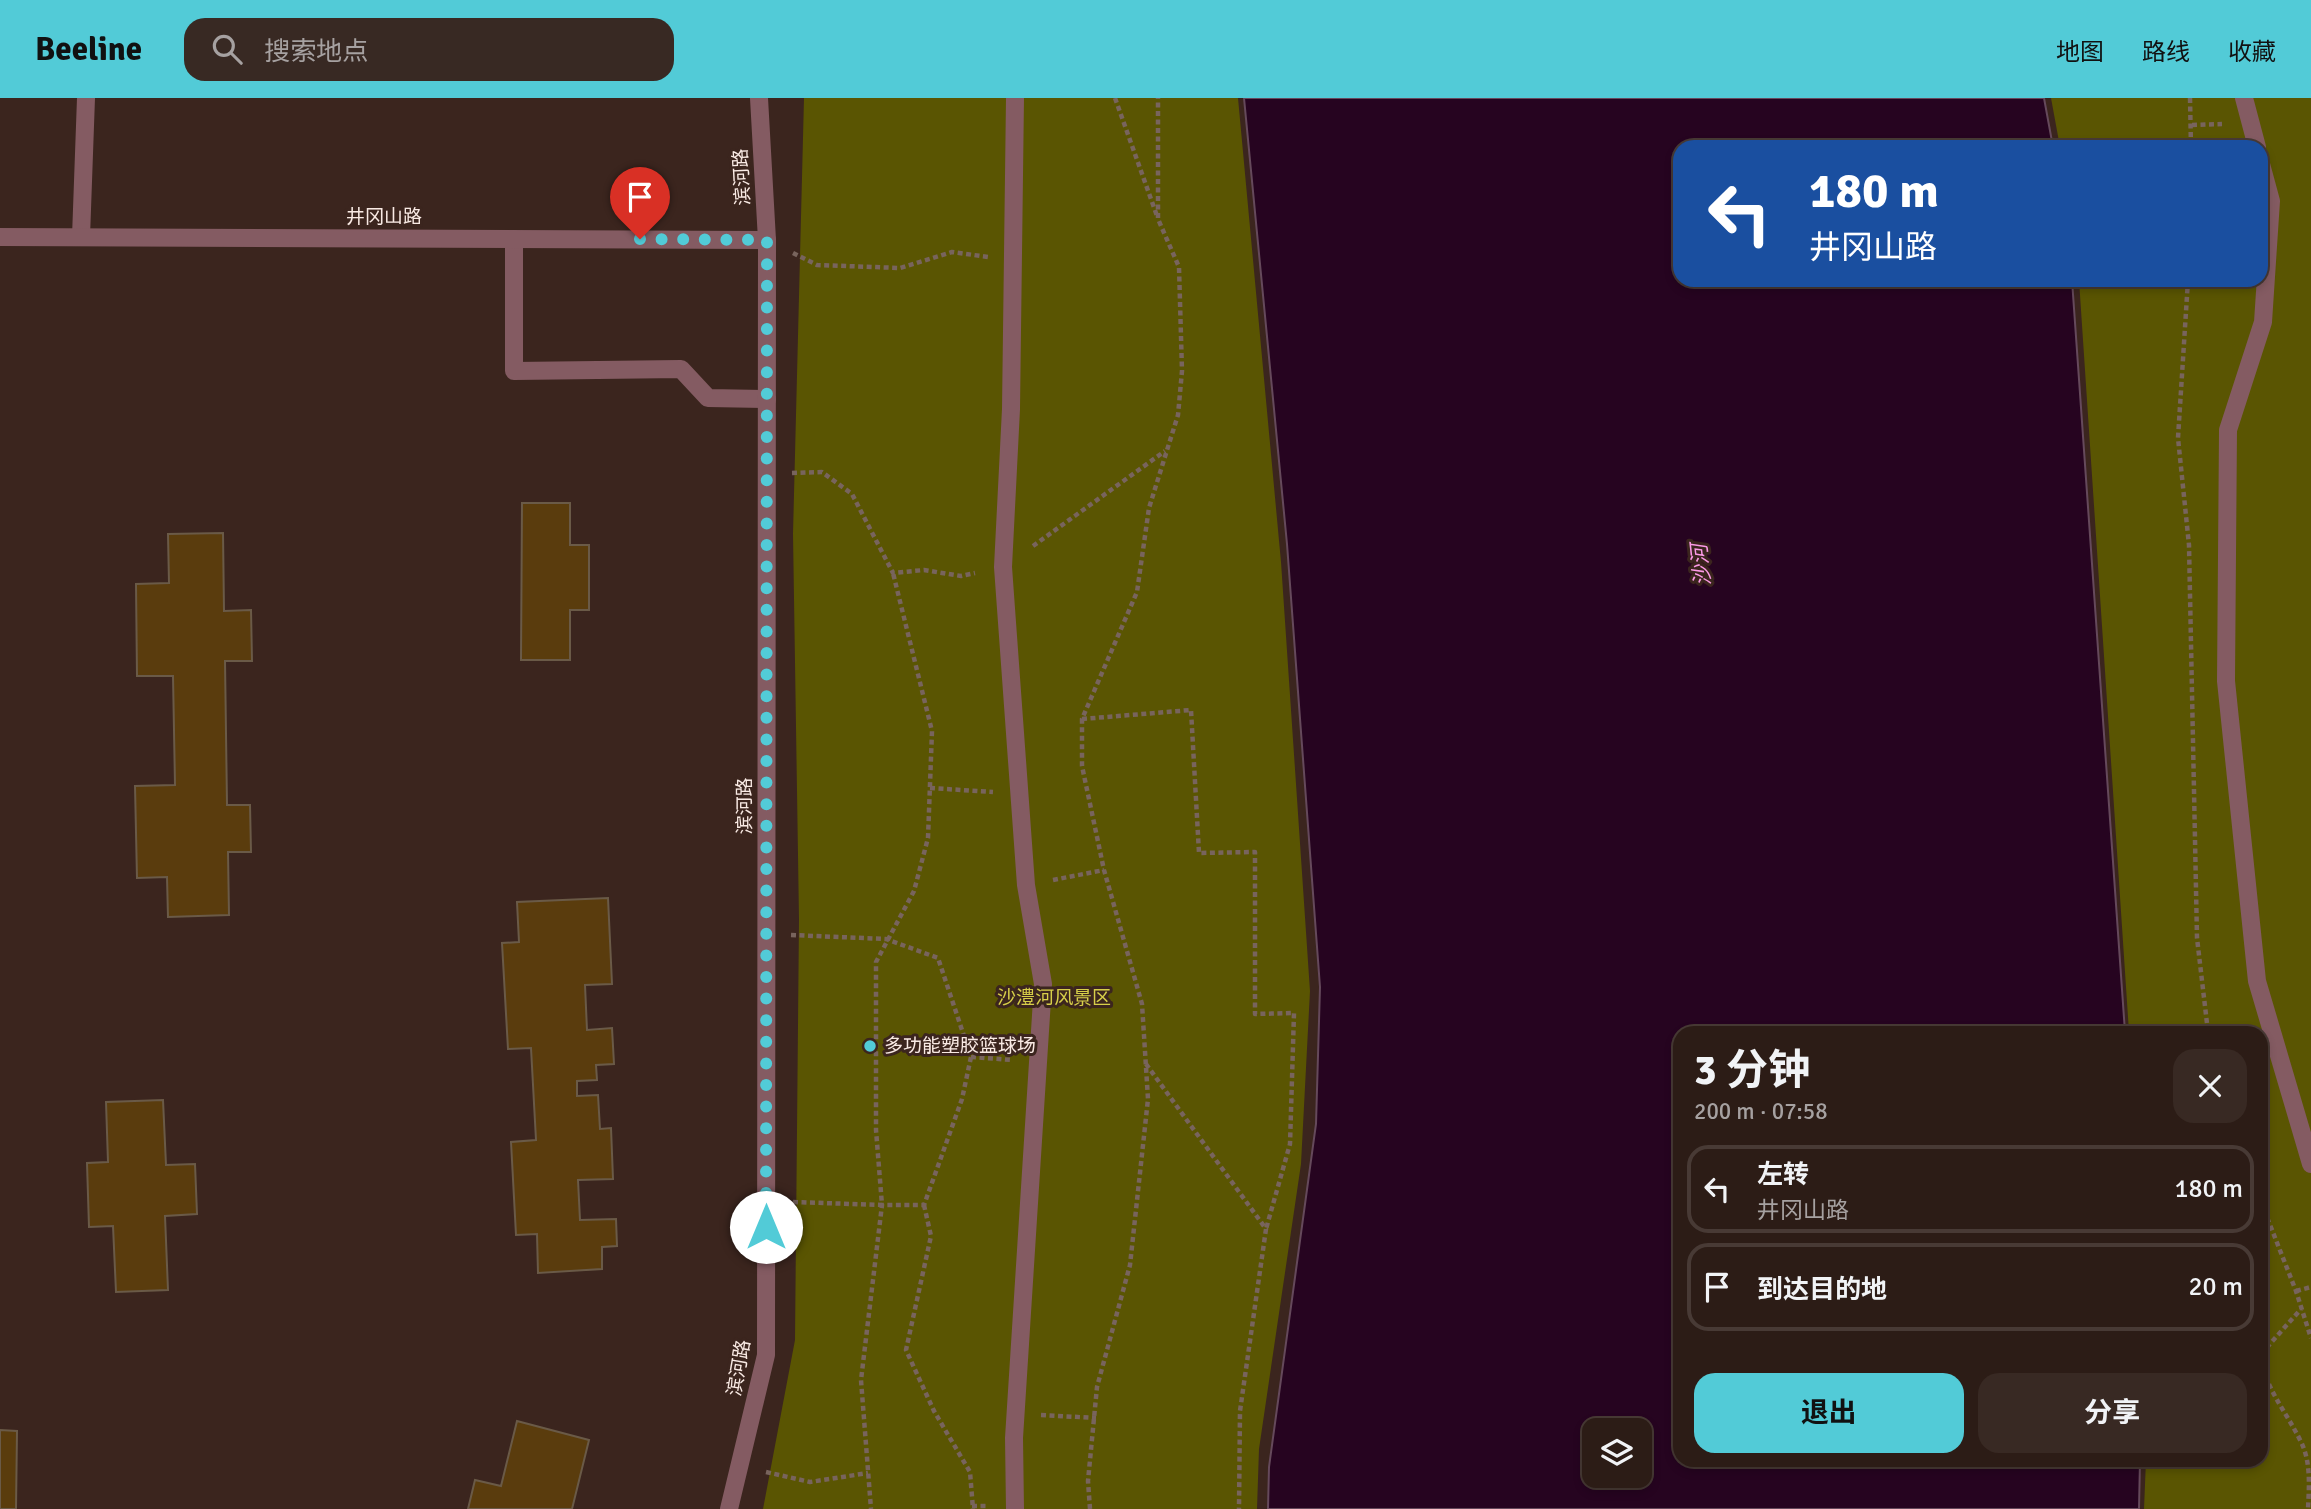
<!DOCTYPE html>
<html lang="zh">
<meta charset="utf-8">
<style>
:root{--surface:#2c1c16;--page:#382923;--text:#f1f3f6;--muted:#a6a1a1;--line:#483a35;--accent:#52cbd7}
body{margin:0;font-family:Signika,"Noto Sans SC",sans-serif;background:var(--page);color:var(--text);height:100vh;display:flex;flex-direction:column;font-size:26px;white-space:nowrap}
*{box-sizing:border-box;margin:0}
p{font-size:23px;color:var(--muted)}
.icon{flex:none;width:38px;height:38px;fill:none;stroke:currentColor;stroke-width:2;stroke-linecap:round;stroke-linejoin:round}
.map{position:relative;flex:1;overflow:hidden}
.drawer{position:absolute;left:1673px;top:928px;width:595px;height:441px;display:flex;flex-direction:column;background:var(--surface);border-radius:21px;box-shadow:0 4px 10px #0003,0 0 0 2px var(--line)}
.drawer>*{flex:none}
.top-card{position:absolute;left:1673px;top:42px;width:595px;height:147px;border-radius:21px;box-shadow:0 4px 10px #0003,0 0 0 2px var(--line);background:#1a4fa0;color:#fff;overflow:hidden}
.controls{position:absolute;left:1582px;top:1320px;display:grid;gap:14px}
.controls a{display:grid;place-items:center;width:70px;height:70px;border-radius:14px;background:var(--surface);box-shadow:0 4px 10px #0003,0 0 0 2px var(--line);font-size:35px}
.pin{position:absolute;display:grid;place-items:center;width:60px;height:60px;color:#fff;margin:-72px -30px;border-radius:50% 50% 50% 0;rotate:-45deg;box-shadow:0 0 7px #0007}
.pin .icon{rotate:45deg}
.me{position:absolute;width:77px;margin:-38px;rotate:0deg;stroke-linejoin:round;filter:drop-shadow(0 0 5px #0008)}
.turn{display:flex;align-items:center;gap:24px;height:147px;padding:0 21px;font-size:32px}
.turn .icon{width:91px;height:91px;stroke-width:2.5}
.turn b{display:block;font-size:49px;line-height:60px}
.round{display:grid;place-items:center;flex:none;width:74px;height:74px;border-radius:21px;background:var(--page)}
.overview{display:flex;align-items:center;justify-content:space-between;height:119px;padding:0 21px}
h1{font-size:42px;font-weight:700;line-height:52px}
.cta{display:flex;gap:14px;margin-top:auto;padding:14px 21px}
.cta a{flex:1;height:80px;border-radius:21px;background:var(--accent);color:#111;font-size:28px;font-weight:700;line-height:80px;text-align:center}
.cta a+a{background:var(--page);color:var(--text)}
ul{padding:0;list-style:none}
li{display:flex;align-items:center;gap:21px;height:88px;margin:0 14px 10px;padding:0 7px;border:4px solid var(--line);border-radius:21px}
li div{flex:1}
li b{display:block;font-size:26px}
li em{font-style:normal}
header{display:flex;align-items:center;gap:42px;box-sizing:border-box;height:98px;padding:0 35px;background:var(--accent);color:#111}
header strong{font-size:33px}
nav{display:flex;gap:38px;margin-inline-start:auto;font-size:24px}
.search{width:490px;height:63px;background:var(--page);display:flex;align-items:center;gap:18px;box-sizing:border-box;padding:0 24px;border-radius:21px;color:var(--muted);font-size:26px}
.map>svg:first-child{display:block}
</style>
<header>
<strong>Beeline</strong>
<div class="search"><svg class="icon" aria-label="search" viewBox="0 0 24 24"><circle cx="10" cy="10" r="6"/><path d="M15 15l6 6"/></svg>搜索地点</div>
<nav><a>地图</a><a>路线</a><a>收藏</a></nav>
</header>
<div class="map">
<svg width="2311" height="1411" viewBox="0 0 2311 1411">
<rect width="100%" height="100%" fill="#3b251e"/>
<g fill="#5a5502">
<path d="M804,0h434l43,464 29,429 -9,173 -42,285 -2,60h-494l32,-169 4,-421 -6,-385z"/>
<path d="M2051,0h260v1411h-167l2,-49h115v-428h-132l-50,-752h182v-133h-201z"/>
</g>
<path fill="#260420" stroke="#65495b" stroke-width="2" fill-rule="evenodd" d="M1244,0h800l9,49h-373v133h392l53,752h-445v428h460l-1,49h-871l1,-42 47,-343 4,-137 -33,-443zM1594,1332h46v45h-46z"/>
<g fill="#5a3c0d" stroke="#6a5a47" stroke-width="2">
<path d="M522,405h48v42h19v65h-19v50h-49z"/>
<path d="M223,435l1,78 27,-1 1,51h-27l2,144h23l1,47h-23l1,63 -61,2 -1,-40 -30,1 -2,-92 40,-1 -2,-109h-36l-1,-92 33,-1 -1,-49z"/>
<path d="M608,800l4,86 -27,1 2,45 25,-2 2,36 -18,1 1,15 -20,1v15l21,-1 2,34 11,-1 2,51 -35,1 2,40 36,-1 1,27 -15,1v22l-64,4 -1,-39 -21,1 -5,-93 25,-2 -5,-92 -23,1 -6,-106 17,-1 -2,-40z"/>
<path d="M163,1002l3,65 29,-1 2,50 -32,2 3,74 -52,2 -3,-66 -24,1 -2,-64 21,-1 -2,-60z"/>
<path d="M517,1323l72,19 -17,69h-104l7,-29 26,6z"/>
<path d="M0,1332l17,1 -1,78h-16z"/>
</g>
<g fill="none" stroke-linecap="round" stroke-linejoin="round">
<g stroke="#78645d" stroke-width="4.5" stroke-dasharray="5 3.5" stroke-linecap="butt">
<path d="M1115,0l42,118"/>
<path d="M2190,0l1,49"/>
<path d="M2192,27l30,-1"/>
<path d="M793,155l24,12 83,3 52,-16 36,5"/>
<path d="M2188,182l-10,158 11,107 8,393 11,94"/>
<path d="M792,375l30,-1 30,22 41,79 31,-3 37,6 14,-3"/>
<path d="M1033,448l132,-95"/>
<path d="M1082,621l109,-9 8,143 56,-1v162l39,-1 -4,131 -24,85"/>
<path d="M930,690l63,4"/>
<path d="M1053,782l51,-10"/>
<path d="M791,837l95,4 52,19 33,99 -9,42 -38,106h-42l-21,175 10,129"/>
<path d="M971,959l42,3"/>
<path d="M1146,966l120,165 -26,182 -1,98"/>
<path d="M793,1104l89,3 -6,-75v-168l38,-71 14,-53 4,-107 -39,-158"/>
<path d="M2261,1104l35,89 15,47"/>
<path d="M924,1107l7,31 -25,114 28,61 36,61 3,37"/>
<path d="M2296,1193l15,-4"/>
<path d="M2261,1256l40,-45"/>
<path d="M2261,1262c7,33 27,54 41,84 9,20 7,43 6,65"/>
<path d="M1041,1317l55,3"/>
<path d="M766,1374l44,10 58,-9"/>
<path d="M972,1408h17"/>
<path d="M1090,1411l-2,-28 9,-94 33,-122 18,-166 -6,-95 -38,-134 -22,-104v-47l55,-127 12,-84 29,-93 4,-44 -3,-104 -21,-48v-121"/>
</g>
<g stroke="#845b62" stroke-width="18">
<path d="M2244,0l13,49"/>
<path d="M2261,66l10,37 -8,121 -35,108 -2,251 31,300 54,183"/>
<path d="M81,139l5,-139"/>
<path d="M514,141v132l167,-2 27,29 59,1"/>
<path d="M1015,1411l-1,-71 29,-454 -17,-99 -23,-318 8,-158 4,-311"/>
</g>
<g stroke="#845b62" stroke-width="18">
<path d="M0,139l767,3"/>
<path d="M729,1411l37,-154 1,-1115 -8,-142"/>
</g>
</g>
<g fill="none" stroke-linecap="round" stroke-linejoin="round">
<path stroke="#52cbd7" stroke-width="12" stroke-dasharray="0 21.6" d="M640,141l127,1 -1,987"/>
</g>
<circle fill="#52cbd7" stroke="#3b251e" stroke-width="2.5" cx="870" cy="948" r="7"/>
<g text-anchor="middle" dominant-baseline="central" stroke-width="6" stroke-linejoin="round" paint-order="stroke">
<g font-size="19" fill="#f9eae4" stroke="#3b251e">
<text transform="translate(742 79) rotate(-93)">滨河路</text>
<text x="384" y="119">井冈山路</text>
<text transform="translate(745 708) rotate(-90)">滨河路</text>
<text transform="translate(739 1270) rotate(-80)">滨河路</text>
</g>
<g font-size="19" fill="#d7cf49" stroke="#3b251e">
<text x="1054" y="900">沙澧河风景区</text>
</g>
<g font-size="19" fill="#f9eae4" stroke="#3b251e" text-anchor="start">
<text x="884" y="948">多功能塑胶篮球场</text>
</g>
<g font-size="21" font-style="italic" fill="#fc99e6" stroke="#3b251e">
<text transform="translate(1701 467) rotate(-96)">沙河</text>
</g>
</g>
</svg>
<div class="controls">
<a><svg class="icon" aria-label="layers" viewBox="0 0 24 24"><path d="M12 4l9 5-9 5-9-5zM3 14l9 5 9-5"/></svg></a>
</div>
<div class="pin" style="left:640px;top:141px;background:#d93025"><svg class="icon" aria-label="arrive" viewBox="0 0 24 24"><path d="M6 21V4h12l-3 4 3 4H6"/></svg></div>
<svg class="me" style="left:766px;top:1129px" viewBox="-20 -20 40 40"><circle r="19" fill="#fff"/><path d="M0-13L10 11 0 6-10 11z" fill="#52cbd7"/></svg>
<div class="top-card">
<div class="turn"><svg class="icon" aria-label="left" viewBox="0 0 24 24"><path d="M17 20v-9H6M10 6l-5 5 5 5"/></svg><div><b>180 m</b>井冈山路</div></div>
</div>
<section class="drawer">
<div class="overview"><div><h1>3 分钟</h1><p>200 m · 07:58</p></div><a class="round"><svg class="icon" aria-label="close" viewBox="0 0 24 24"><path d="M6 6l12 12M18 6L6 18"/></svg></a></div>
<ul>
<li><svg class="icon" aria-label="left" viewBox="0 0 24 24"><path d="M17 20v-9H6M10 6l-5 5 5 5"/></svg><div><b>左转</b><p>井冈山路</p></div><em>180 m</em></li>
<li><svg class="icon" aria-label="arrive" viewBox="0 0 24 24"><path d="M6 21V4h12l-3 4 3 4H6"/></svg><div><b>到达目的地</b></div><em>20 m</em></li>
</ul>
<div class="cta"><a>退出</a><a>分享</a></div>
</section>
</div>
